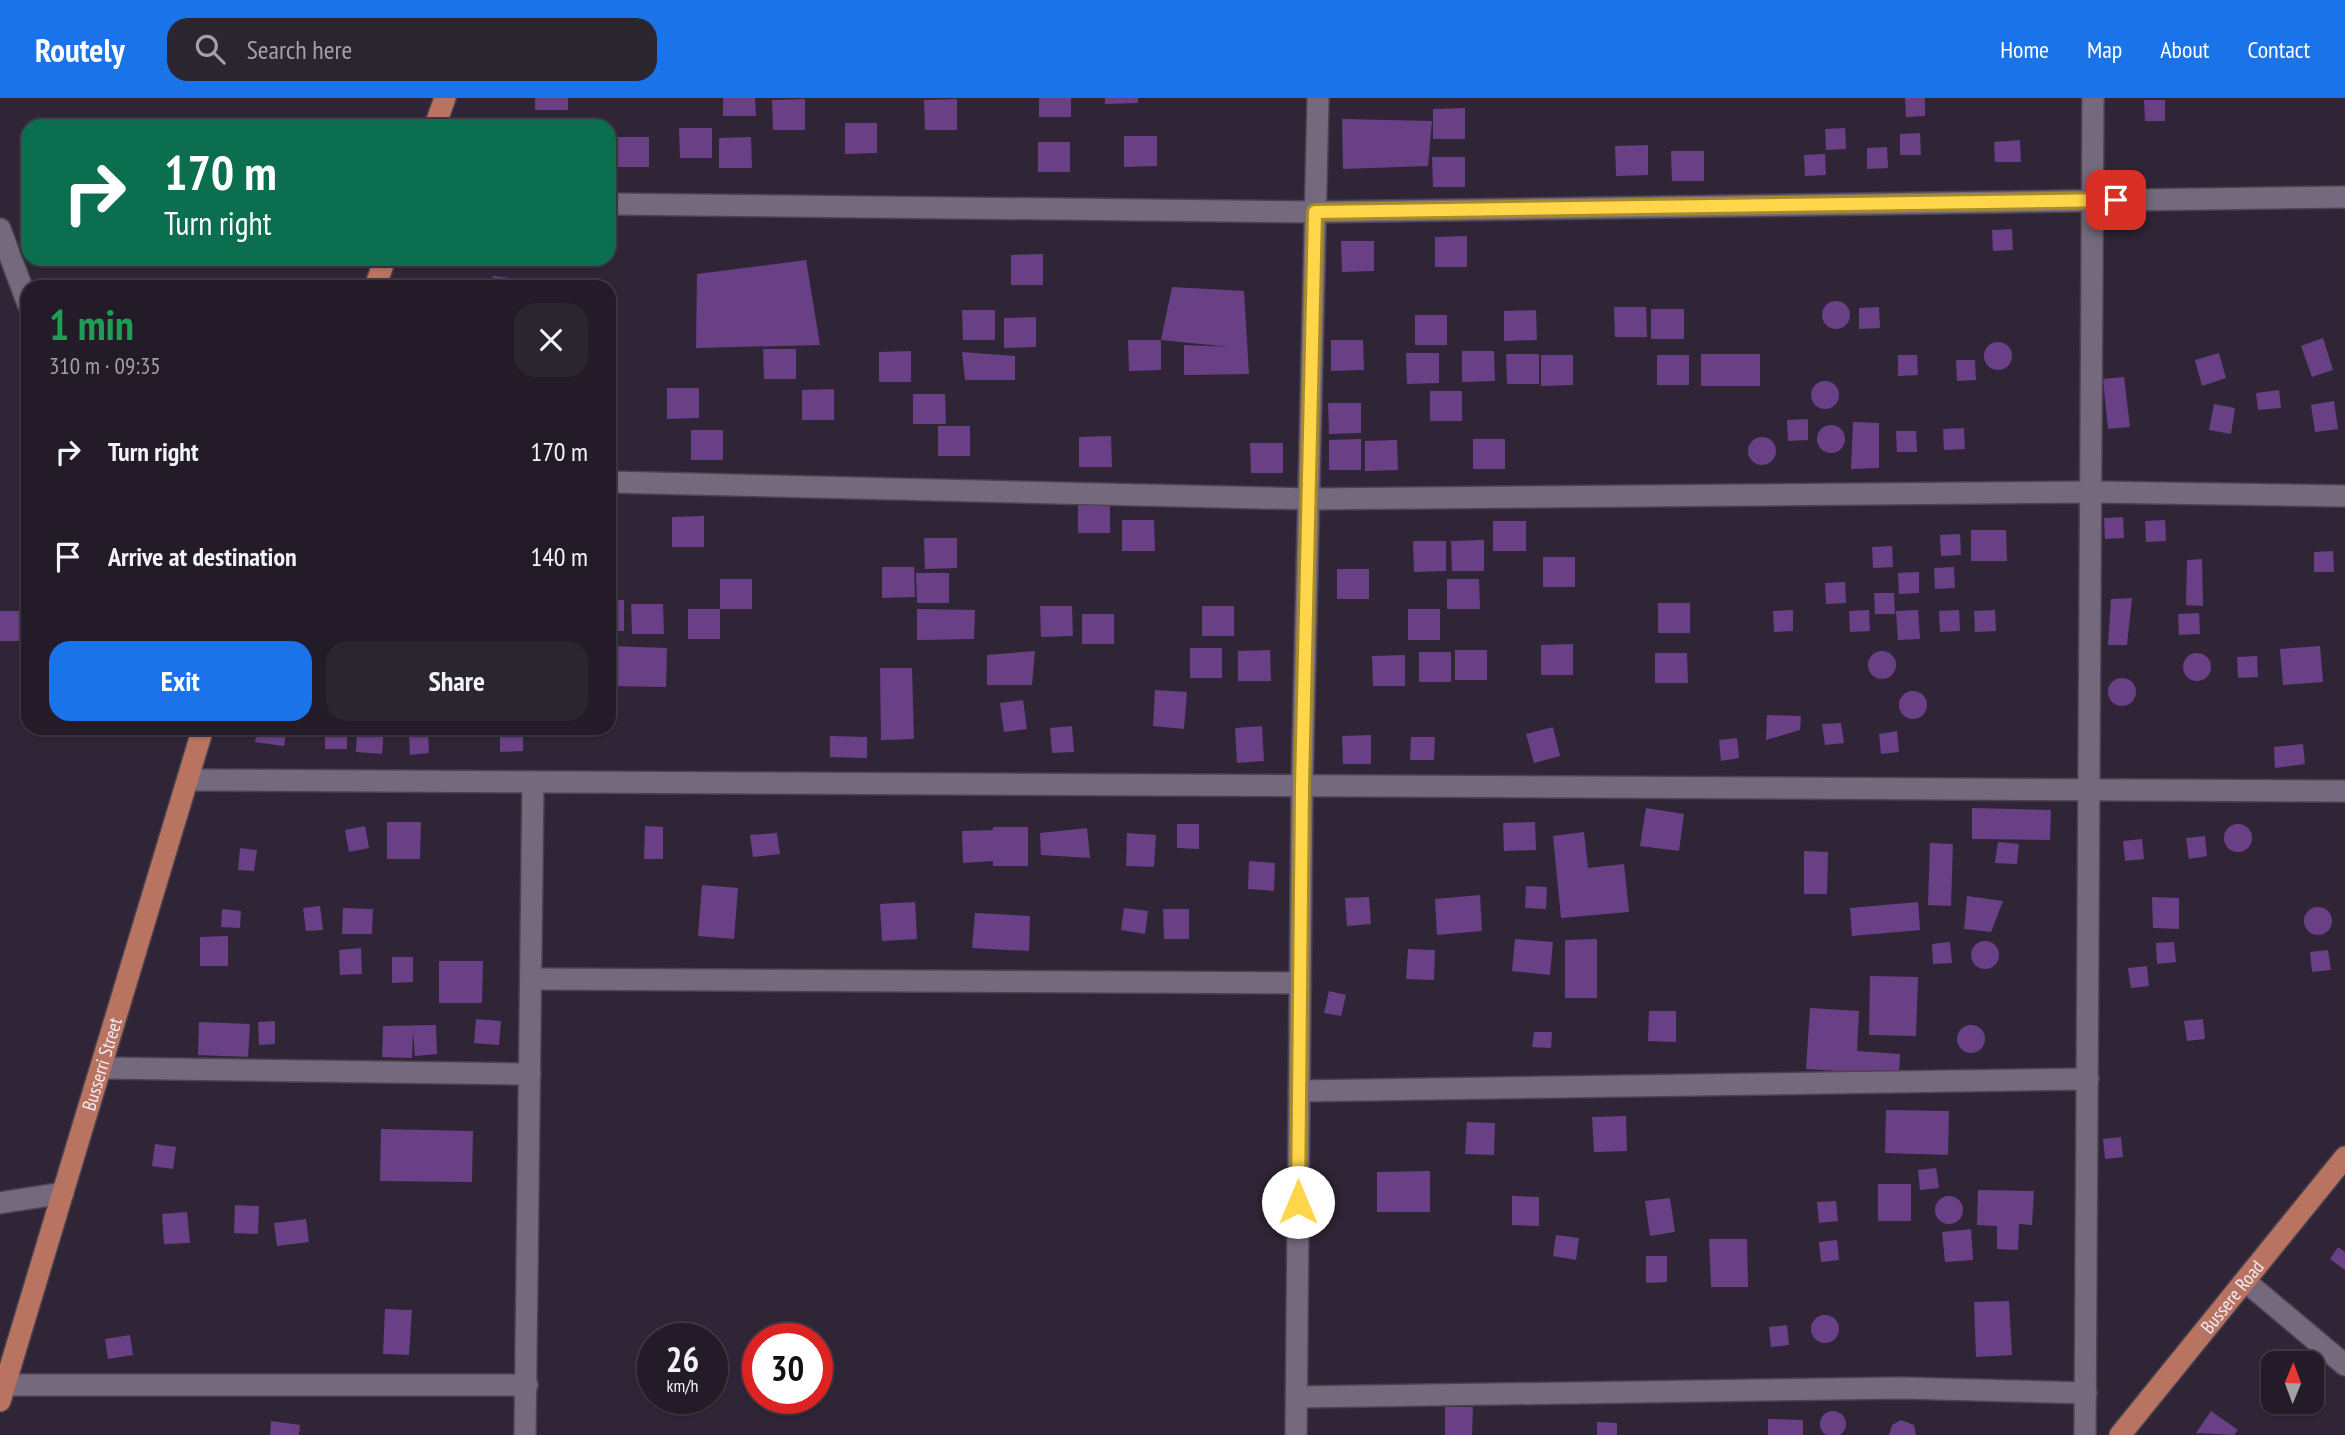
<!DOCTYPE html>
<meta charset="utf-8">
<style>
:root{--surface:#231c28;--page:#2b2530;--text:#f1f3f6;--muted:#a3a1a8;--line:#403a45;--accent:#1a73e8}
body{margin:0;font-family:"PT Sans Narrow",sans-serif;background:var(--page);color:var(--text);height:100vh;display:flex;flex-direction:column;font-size:26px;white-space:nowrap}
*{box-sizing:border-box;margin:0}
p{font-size:23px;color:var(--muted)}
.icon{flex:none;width:38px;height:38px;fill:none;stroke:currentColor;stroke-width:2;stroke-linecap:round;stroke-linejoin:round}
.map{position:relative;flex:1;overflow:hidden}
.drawer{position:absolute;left:21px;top:182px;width:595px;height:455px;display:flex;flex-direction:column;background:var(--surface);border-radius:21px;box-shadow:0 2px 5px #0004,0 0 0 2px var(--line)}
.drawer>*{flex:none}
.banner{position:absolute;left:21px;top:21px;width:595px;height:147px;border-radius:21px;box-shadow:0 2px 5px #0004,0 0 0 2px var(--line);background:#0b6e4f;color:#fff;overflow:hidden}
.needle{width:46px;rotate:1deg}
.fabs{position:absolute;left:2261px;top:1253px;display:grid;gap:14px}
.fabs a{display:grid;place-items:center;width:63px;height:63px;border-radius:14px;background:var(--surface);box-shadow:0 2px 5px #0004,0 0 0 2px var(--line);font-size:35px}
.speed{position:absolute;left:637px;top:1225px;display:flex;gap:14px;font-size:35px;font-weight:700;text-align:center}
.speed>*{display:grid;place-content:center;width:91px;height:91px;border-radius:50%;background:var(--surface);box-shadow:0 2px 5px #0004,0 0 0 2px var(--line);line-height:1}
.speed small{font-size:18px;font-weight:400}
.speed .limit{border:10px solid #d22;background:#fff;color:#111}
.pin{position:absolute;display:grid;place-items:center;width:60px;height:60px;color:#fff;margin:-30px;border-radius:14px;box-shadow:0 4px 10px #0006}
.me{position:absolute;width:77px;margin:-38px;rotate:0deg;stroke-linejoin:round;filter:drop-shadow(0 0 5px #0008)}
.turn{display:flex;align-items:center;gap:24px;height:147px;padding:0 28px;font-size:32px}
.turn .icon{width:91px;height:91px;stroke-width:2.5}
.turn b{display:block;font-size:49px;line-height:60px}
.round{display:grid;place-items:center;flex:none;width:74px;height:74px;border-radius:21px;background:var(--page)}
.summary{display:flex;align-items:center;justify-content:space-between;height:119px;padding:0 28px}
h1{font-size:42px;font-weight:700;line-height:52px;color:#1e9e55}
.primary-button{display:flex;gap:14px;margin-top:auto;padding:14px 28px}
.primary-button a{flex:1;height:80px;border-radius:21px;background:var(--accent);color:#fff;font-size:28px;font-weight:700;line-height:80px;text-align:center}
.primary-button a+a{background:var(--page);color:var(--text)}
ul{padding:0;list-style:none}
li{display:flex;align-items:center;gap:21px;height:105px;padding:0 28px}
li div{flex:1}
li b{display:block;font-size:26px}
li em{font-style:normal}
header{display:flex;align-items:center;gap:42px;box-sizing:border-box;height:98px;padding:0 35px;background:var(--accent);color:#fff}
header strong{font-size:33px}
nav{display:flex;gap:38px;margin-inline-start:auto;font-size:24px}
.search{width:490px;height:63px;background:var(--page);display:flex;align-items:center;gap:18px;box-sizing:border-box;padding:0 24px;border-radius:21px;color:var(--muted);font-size:26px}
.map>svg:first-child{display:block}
</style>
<header>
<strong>Routely</strong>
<div class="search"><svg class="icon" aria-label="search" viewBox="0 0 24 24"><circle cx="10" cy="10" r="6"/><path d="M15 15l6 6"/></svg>Search here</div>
<nav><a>Home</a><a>Map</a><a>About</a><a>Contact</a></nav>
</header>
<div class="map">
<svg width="2345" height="1337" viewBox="0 0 2345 1337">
<rect width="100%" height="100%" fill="#2f2536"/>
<g fill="#694085">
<rect x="535" y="0" width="33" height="12"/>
<path d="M723,0h32l1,18h-33z"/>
<rect x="1039" y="0" width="32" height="19"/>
<path d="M1105,0h33v5l-33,1z"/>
<path d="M1905,0h20v18l-19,1z"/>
<path d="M805,1v31h-32l-1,-30z"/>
<path d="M957,1v31h-32l-1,-30z"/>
<path d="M2144,2h21v21h-20z"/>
<path d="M1465,10v31h-32v-30z"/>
<path d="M1342,21l90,2 -4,45 -85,3z"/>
<path d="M845,25h32v30l-32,1z"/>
<path d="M679,30h33v30h-32z"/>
<path d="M1845,30l1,21 -20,1 -1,-21z"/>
<path d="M1920,35l1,22h-21v-21z"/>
<path d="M1124,38h33v30l-33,1z"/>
<rect x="617" y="39" width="32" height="30"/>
<path d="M751,39l1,31h-33v-30z"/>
<path d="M2020,42l1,22h-26l-1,-20z"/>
<rect x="1038" y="44" width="32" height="30"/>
<path d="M1648,47v30l-32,1 -1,-30z"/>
<path d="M1887,49l1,21 -21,1v-21z"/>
<path d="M1671,53h33v30h-32z"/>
<path d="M1825,56l1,21 -21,1 -1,-21z"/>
<path d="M1432,59h33v30h-32z"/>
<path d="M2012,131l1,21 -20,1 -1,-21z"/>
<path d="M1467,138v31h-32v-30z"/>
<path d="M1341,143h33v30l-32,1z"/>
<path d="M1043,156v31h-32v-30z"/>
<path d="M806,162l14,85 -124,3 1,-74z"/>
<path d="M493,178l65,8v3h-65z"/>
<path d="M606,182v7h-33l1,-6z"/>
<path d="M1172,189l72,4 5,83 -65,1v-30l46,2 -69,-7z"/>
<circle cx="1836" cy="217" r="14"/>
<path d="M1614,209h32l1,30h-32z"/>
<path d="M1879,209l1,21 -21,1v-21z"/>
<rect x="1651" y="211" width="33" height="30"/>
<path d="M962,212h33v30h-32z"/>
<path d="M1536,212l1,30 -33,1v-30z"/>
<rect x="1415" y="217" width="32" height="30"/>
<path d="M1036,219v30l-32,1v-30z"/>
<path d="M2323,240l10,32 -21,7 -11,-31z"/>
<path d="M1128,242h33v30l-32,1z"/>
<path d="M1331,242h32l1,30 -33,1z"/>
<circle cx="1998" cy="258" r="14"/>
<path d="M763,251h33v30h-32z"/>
<path d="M911,253v31h-32v-30z"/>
<path d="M1462,253h32l1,30 -33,1z"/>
<path d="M962,254l53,4v24h-50z"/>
<path d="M1406,255h33v30l-32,1z"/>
<path d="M2219,255l7,25 -24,8 -7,-26z"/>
<path d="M1506,256h33v30h-32z"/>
<rect x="1701" y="256" width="59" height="32"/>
<path d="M1541,257h32v30l-32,1z"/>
<rect x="1657" y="257" width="32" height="30"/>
<path d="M1898,257h19l1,20 -20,1z"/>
<path d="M1956,262h19l1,20 -19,1z"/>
<path d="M2124,279l6,50 -22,2 -5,-50z"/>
<circle cx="1825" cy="297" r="14"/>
<path d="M667,290h32v30l-32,1z"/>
<path d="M834,291v31h-32v-30z"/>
<path d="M2279,292l2,18 -23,2 -2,-17z"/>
<rect x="1430" y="293" width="32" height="30"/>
<path d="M913,296h32l1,30h-33z"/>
<path d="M2334,303l4,28 -23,3 -4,-27z"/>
<path d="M1328,305h33v30l-32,1z"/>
<path d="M2214,306l21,4 -4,26 -22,-4z"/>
<path d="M1808,321v21l-20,1 -1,-21z"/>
<path d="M1853,324l26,1v45l-28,1z"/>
<circle cx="1831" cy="341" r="14"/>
<rect x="938" y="328" width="32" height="30"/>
<path d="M1964,330l1,21 -21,1 -1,-21z"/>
<rect x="691" y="332" width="32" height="30"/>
<path d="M1896,333h20l1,21h-20z"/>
<path d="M1111,338l1,31h-33v-30z"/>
<circle cx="1762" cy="353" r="14"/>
<path d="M1361,341v31h-32v-30z"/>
<rect x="1473" y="341" width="32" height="30"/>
<path d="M1397,342l1,30 -33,1v-30z"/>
<path d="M1250,345h33v30h-32z"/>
<rect x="1078" y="405" width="32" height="30"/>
<path d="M704,418v31h-32v-30z"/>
<path d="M2123,419l1,21 -19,1 -1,-21z"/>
<path d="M1122,422h32l1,31h-33z"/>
<path d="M2165,422l1,21 -20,1 -1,-21z"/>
<rect x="1493" y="423" width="33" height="30"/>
<path d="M1971,432h35l1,31h-36z"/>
<path d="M1960,436l1,21 -20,1 -1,-21z"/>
<path d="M924,440h33v30l-32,1z"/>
<path d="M1484,442v31h-32l-1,-30z"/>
<path d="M1413,443h33v30l-32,1z"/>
<path d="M1892,448l1,21 -20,1 -1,-21z"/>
<path d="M2333,453l1,21h-20v-20z"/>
<rect x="1543" y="459" width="32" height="30"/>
<path d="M2202,461l1,47 -17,-1 1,-45z"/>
<path d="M882,469h32l1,30 -33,1z"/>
<path d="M1954,469l1,21 -20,1 -1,-21z"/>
<rect x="1337" y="471" width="32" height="30"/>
<path d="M1919,474v21l-20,1 -1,-21z"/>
<path d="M916,475h33v30h-32z"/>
<path d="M720,481h32v30h-32v30h-32v-30h32z"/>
<path d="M1447,481h32l1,30h-33z"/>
<path d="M1845,484l1,21 -20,1 -1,-21z"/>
<path d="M1874,495h20l1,21h-20z"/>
<path d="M2132,500l-5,47h-19l3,-46z"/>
<rect x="609" y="502" width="15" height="31"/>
<rect x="1658" y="505" width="32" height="30"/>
<path d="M631,506h32l1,30h-32z"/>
<path d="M1040,508h32l1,30 -32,1z"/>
<rect x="1202" y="508" width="32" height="30"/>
<path d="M917,511l58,1 -1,29 -57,1z"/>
<rect x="1408" y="511" width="32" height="31"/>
<path d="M1793,512v21l-19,1 -1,-21z"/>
<path d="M1869,512l1,21 -20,1 -1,-21z"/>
<path d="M1918,512l2,29 -22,1 -2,-29z"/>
<path d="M1959,512l1,21 -20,1 -1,-21z"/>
<path d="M1995,512l1,21 -21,1 -1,-21z"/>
<rect x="0" y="513" width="19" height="30"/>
<path d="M2199,515l1,21 -21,1 -1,-21z"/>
<rect x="1082" y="516" width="32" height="30"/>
<path d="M1573,546v31h-32v-30z"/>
<path d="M609,548l58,2 -1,39 -57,-1z"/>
<path d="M2320,548l3,36 -40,3 -3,-36z"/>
<rect x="1190" y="550" width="32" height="30"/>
<path d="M1270,552l1,31h-33v-30z"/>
<rect x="1455" y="552" width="32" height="30"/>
<circle cx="1882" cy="567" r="14"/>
<path d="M1035,553l-3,34h-45v-30z"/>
<rect x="1419" y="554" width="32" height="30"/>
<circle cx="2197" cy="569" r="14"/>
<path d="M1655,555h32l1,30h-33z"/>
<path d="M1405,557v31h-32l-1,-30z"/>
<path d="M2257,558l1,21 -20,1 -1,-21z"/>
<path d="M880,570h32l2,71 -33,1z"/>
<circle cx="2122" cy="594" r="14"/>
<path d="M1155,592l32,2 -3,37 -31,-3z"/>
<circle cx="1913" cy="607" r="14"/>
<path d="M1023,602l4,29 -23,3 -4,-29z"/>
<path d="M1767,617l34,1 -1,14 -34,10z"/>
<path d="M1841,625l3,20 -19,2 -3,-21z"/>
<path d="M1072,628l2,26 -22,1 -2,-25z"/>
<path d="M1262,628l2,35 -27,2 -2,-35z"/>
<path d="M1553,629l7,29 -26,7 -8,-29z"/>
<path d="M258,630h29l-3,18 -29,-4z"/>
<rect x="325" y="630" width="22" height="21"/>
<path d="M357,630h27l-2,26 -26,-2z"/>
<path d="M500,630h23v23l-23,1z"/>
<path d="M428,633l1,22 -19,2 -1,-23z"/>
<path d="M1897,633l2,21 -18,2 -2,-20z"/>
<path d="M1371,637v29h-28l-1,-28z"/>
<path d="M830,638l37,1v21l-37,-1z"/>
<path d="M1411,639h24l-1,23h-24z"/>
<path d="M1737,640l2,20 -18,3 -2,-21z"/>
<path d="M2303,646l2,20 -30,4 -1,-21z"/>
<path d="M1646,710l38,6 -5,37 -39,-5z"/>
<path d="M1972,710l79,2 -1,30 -78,-1z"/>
<path d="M387,724h34l-1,37h-33z"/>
<path d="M1535,724l1,28 -32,1 -1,-28z"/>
<path d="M1177,726h22v25l-22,-1z"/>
<circle cx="2238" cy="740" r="14"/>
<path d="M365,728l4,22 -20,4 -4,-22z"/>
<path d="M645,728l18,1v32h-19z"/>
<path d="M993,729h35v39h-35v-5l-30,2 -1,-32 31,-1z"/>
<path d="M1087,730l3,30 -49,-3 -1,-22z"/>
<path d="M1584,734l4,36 36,-4 5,48 -68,6 -8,-82z"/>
<path d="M777,735l3,21 -27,3 -3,-22z"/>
<path d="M1127,735l29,2 -2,32 -28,-1z"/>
<path d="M2205,738l2,20 -18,3 -3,-21z"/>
<path d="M2142,741l2,20 -19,2 -2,-20z"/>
<path d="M1998,744l21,2 -2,20 -22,-1z"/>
<path d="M1930,745l23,1 -2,62 -23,-1z"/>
<path d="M240,750l17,2 -3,21 -16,-1z"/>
<path d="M1804,753l24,1 -1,42h-23z"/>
<path d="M1249,763l26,2 -1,28 -26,-2z"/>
<path d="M702,787l36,3 -4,51 -36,-3z"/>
<path d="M1526,788l21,1 -1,22 -21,-1z"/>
<path d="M1480,797l2,36 -45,4 -2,-36z"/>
<path d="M1967,798l36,5 -12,31 -27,-3z"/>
<path d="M1369,799l2,27 -24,2 -2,-28z"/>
<path d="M2152,799l27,1v31l-26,-1z"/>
<path d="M915,804l2,37 -35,2 -2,-37z"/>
<path d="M1918,804l2,28 -68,6 -2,-28z"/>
<path d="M320,808l3,24 -17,1 -3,-23z"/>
<circle cx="2318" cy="823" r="14"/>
<path d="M343,810l30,1 -1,25h-30z"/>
<path d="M1124,810l24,3 -3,23 -24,-4z"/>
<path d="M222,811l19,2 -1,17 -19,-1z"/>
<path d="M1163,811h26v30h-25z"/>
<path d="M975,815l55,3 -1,35 -57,-3z"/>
<path d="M228,838v30h-28v-29z"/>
<path d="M1515,841l38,3 -3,33 -38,-4z"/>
<path d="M1597,841v59h-32v-58z"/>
<circle cx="1985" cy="857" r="14"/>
<path d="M1950,844l2,21 -19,1 -1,-20z"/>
<path d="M2174,844l2,20 -19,2 -1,-21z"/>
<path d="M361,850l1,26 -22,1 -1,-25z"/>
<path d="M1408,851l27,1 -1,30 -28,-1z"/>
<path d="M2328,852l3,20 -19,2 -2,-20z"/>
<path d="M392,859h21v25l-21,1z"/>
<path d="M439,863h44l-1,42h-43z"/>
<path d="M2147,868l2,20 -18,2 -3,-20z"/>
<path d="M1870,878l48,1 -2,59 -47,-1z"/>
<path d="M1329,893l17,4 -5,21 -17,-3z"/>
<path d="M1810,910l49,3 -2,40 43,3 -1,21 -93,-6z"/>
<path d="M1649,913h27v31l-28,-1z"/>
<path d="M476,921l25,2 -2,24 -25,-2z"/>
<path d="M2203,921l2,20 -18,2 -3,-20z"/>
<path d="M275,923v23l-16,1 -1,-23z"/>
<path d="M199,924l51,2 -2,33 -50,-2z"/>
<path d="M436,927l1,29 -22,2 -2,-25 -1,27 -30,-1 1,-31z"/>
<circle cx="1971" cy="941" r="14"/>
<path d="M1534,934h18l-1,16 -19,-1z"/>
<path d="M1886,1012l63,1 -1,44 -63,-2z"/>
<path d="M1626,1018l1,35 -33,1 -2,-35z"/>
<path d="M1467,1024l28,1 -1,32 -29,-1z"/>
<path d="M381,1031l92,2 -1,51 -92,-1z"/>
<path d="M2121,1039l2,20 -18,2 -2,-20z"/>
<path d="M155,1046l21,3 -3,22 -21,-3z"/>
<path d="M1936,1070l3,20 -19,2 -2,-20z"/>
<path d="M1430,1073v41h-53v-40z"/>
<rect x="1878" y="1086" width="33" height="37"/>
<path d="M1978,1092l56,1 -2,34 -13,-1 -1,26 -21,-1v-23l-20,-1z"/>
<path d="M1512,1098l27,1v29l-27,-1z"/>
<circle cx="1949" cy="1112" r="14"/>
<path d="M1670,1100l5,34 -25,4 -5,-35z"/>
<path d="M1836,1103l2,20 -19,2 -2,-21z"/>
<path d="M235,1107l24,1 -1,28 -24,-1z"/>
<path d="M187,1114l3,31 -26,1 -2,-30z"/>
<path d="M306,1121l3,23 -32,4 -3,-23z"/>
<path d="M1971,1131l2,31 -28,2 -3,-30z"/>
<path d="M1556,1137l23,3 -3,22 -23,-4z"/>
<path d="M1709,1141h38l1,48h-37z"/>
<path d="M1837,1142l2,20 -18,2 -2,-20z"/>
<path d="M2338,1149l7,5v18l-15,-11z"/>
<path d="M1646,1158h21v26l-21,1z"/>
<path d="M2009,1203l3,54 -36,2 -2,-55z"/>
<path d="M385,1211l27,1 -3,45 -26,-1z"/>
<circle cx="1825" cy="1231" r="14"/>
<path d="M1787,1227l2,20 -18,2 -2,-20z"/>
<path d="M130,1237l3,20 -25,4 -3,-20z"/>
<path d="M2279,1254l10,4 3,7h-19v18l-8,-5 -3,-14 7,-9z"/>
<path d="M1445,1309h28l-1,28h-27z"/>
<circle cx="1833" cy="1326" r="13"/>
<path d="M2211,1313l27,19 -4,5 -38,-2z"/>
<path d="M1768,1321l35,1v15h-35z"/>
<path d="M1901,1322l13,5 2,10h-27l3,-10z"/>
<path d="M271,1323l29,4 -1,10h-29z"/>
<path d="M1597,1324l20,1v12h-20z"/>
</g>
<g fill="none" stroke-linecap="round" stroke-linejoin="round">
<defs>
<g id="minor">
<path d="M609,106l706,8 1030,-15"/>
<path d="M0,131l28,75"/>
<path d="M609,384l699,17 784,-7 253,4"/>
<path d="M189,682l2156,11"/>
<path d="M533,881l767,4"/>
<path d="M102,970l428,6"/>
<path d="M1299,993l789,-12"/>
<path d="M0,1105l63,-10"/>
<path d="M2245,1183l100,84"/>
<path d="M4,1287h523"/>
<path d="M1298,1299l603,-9 185,5"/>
<path d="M525,1337l8,-653"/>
<path d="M1296,1337l6,-648 16,-689"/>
<path d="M2085,1337l8,-1337"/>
</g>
<g id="major">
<path d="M435,28l10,-28"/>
<path d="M375,189l10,-28"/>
<path id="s1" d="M0,1303l203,-673"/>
<path id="s2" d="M2120,1337l225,-278"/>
</g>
</defs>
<use href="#minor" stroke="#4c4351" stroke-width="24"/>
<use href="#major" stroke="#4c4351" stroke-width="24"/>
<use href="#minor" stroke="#74697d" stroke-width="21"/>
<use href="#major" stroke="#b87460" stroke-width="21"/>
</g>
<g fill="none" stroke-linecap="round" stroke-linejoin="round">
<defs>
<path id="route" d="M1298,1104l4,-415 13,-575 801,-12"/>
</defs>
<use href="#route" stroke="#a68a30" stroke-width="18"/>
<use href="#route" stroke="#ffd54a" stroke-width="12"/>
</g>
<g text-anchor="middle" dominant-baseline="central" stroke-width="6" stroke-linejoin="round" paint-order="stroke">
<g font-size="19" fill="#f2ecf7" stroke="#251c2c">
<text stroke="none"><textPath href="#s1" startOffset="352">Busserri Street</textPath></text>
<text stroke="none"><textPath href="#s2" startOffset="178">Bussere Road</textPath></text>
</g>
</g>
</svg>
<div class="fabs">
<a><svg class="needle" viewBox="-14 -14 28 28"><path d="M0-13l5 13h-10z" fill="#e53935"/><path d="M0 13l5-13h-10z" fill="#a3a1a8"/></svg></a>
</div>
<div class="speed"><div>26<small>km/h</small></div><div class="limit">30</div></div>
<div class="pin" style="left:2116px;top:102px;background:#d93025"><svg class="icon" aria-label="arrive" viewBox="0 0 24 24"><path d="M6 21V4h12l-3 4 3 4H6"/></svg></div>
<svg class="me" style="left:1298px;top:1104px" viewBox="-20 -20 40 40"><circle r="19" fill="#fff"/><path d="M0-13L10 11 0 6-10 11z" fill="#ffd54a"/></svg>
<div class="banner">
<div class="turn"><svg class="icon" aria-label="right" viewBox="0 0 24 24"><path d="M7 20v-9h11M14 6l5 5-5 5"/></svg><div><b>170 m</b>Turn right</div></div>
</div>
<section class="drawer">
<div class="summary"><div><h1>1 min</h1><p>310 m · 09:35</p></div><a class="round"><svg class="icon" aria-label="close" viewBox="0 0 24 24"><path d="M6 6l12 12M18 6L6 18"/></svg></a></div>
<ul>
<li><svg class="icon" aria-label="right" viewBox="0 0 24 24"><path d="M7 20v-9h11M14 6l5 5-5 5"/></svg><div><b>Turn right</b></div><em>170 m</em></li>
<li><svg class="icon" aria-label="arrive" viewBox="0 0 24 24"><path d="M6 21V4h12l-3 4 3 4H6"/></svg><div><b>Arrive at destination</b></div><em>140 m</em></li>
</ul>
<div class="primary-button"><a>Exit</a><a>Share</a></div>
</section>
</div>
